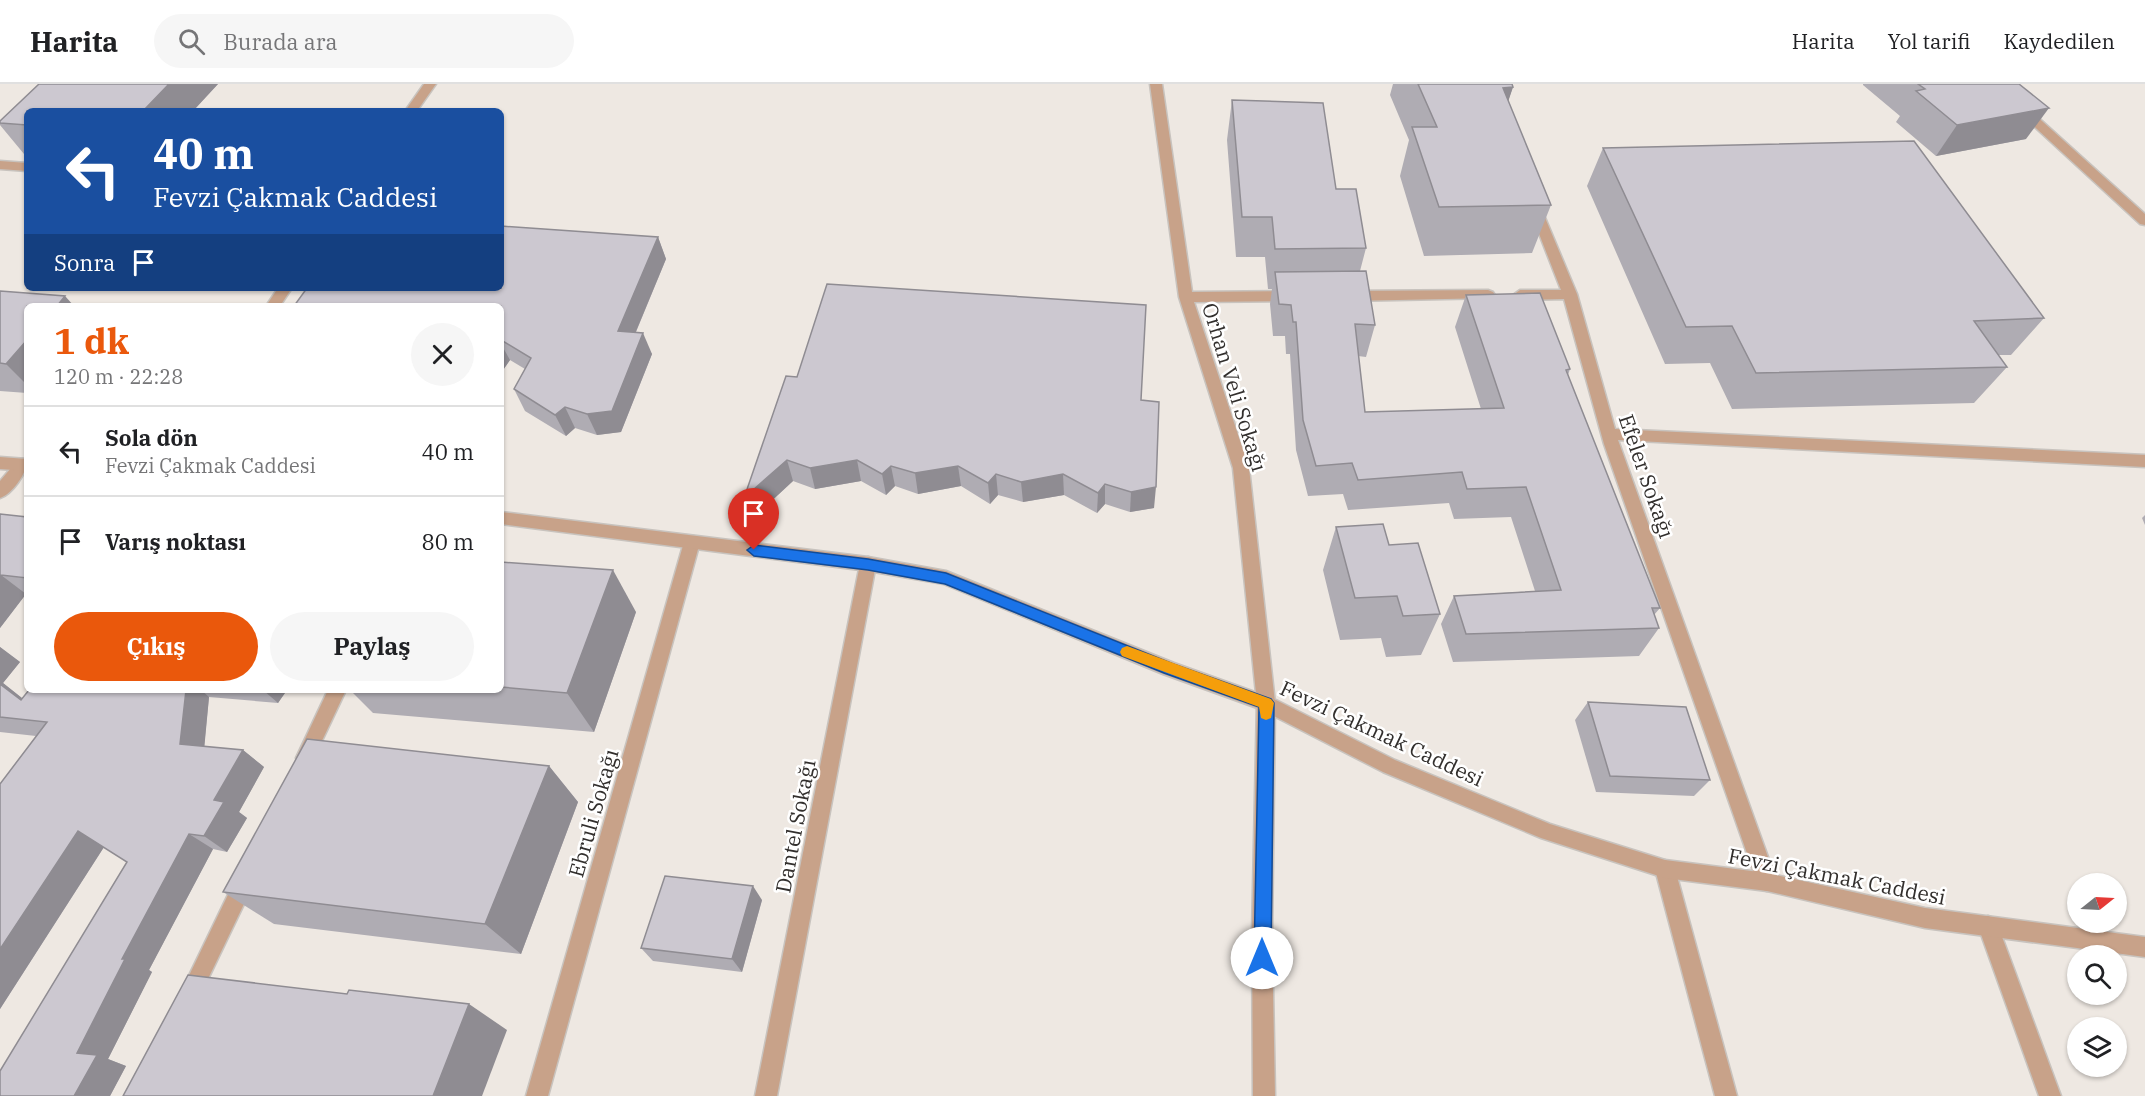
<!DOCTYPE html>
<html lang="tr">
<meta charset="utf-8">
<style>
:root{--surface:#fff;--page:#f6f6f6;--text:#202124;--muted:#757577;--line:#e0e0e0;--accent:#ea580c}
body{margin:0;font-family:"IBM Plex Serif",serif;background:var(--page);color:var(--text);height:100vh;display:flex;flex-direction:column;font-size:22px;white-space:nowrap}
*{box-sizing:border-box;margin:0}
p{font-size:20px;color:var(--muted)}
.icon{flex:none;width:33px;height:33px;fill:none;stroke:currentColor;stroke-width:2;stroke-linecap:round;stroke-linejoin:round}
.map{position:relative;flex:1;overflow:hidden}
.details{position:absolute;left:24px;top:219px;width:480px;height:390px;display:flex;flex-direction:column;background:var(--surface);border-radius:9px;box-shadow:0 2px 4px #0004}
.details>*{flex:none}
.top-card{position:absolute;left:24px;top:24px;width:480px;height:183px;border-radius:9px;box-shadow:0 2px 4px #0004;background:#1a4fa0;color:#fff;overflow:hidden}
.needle{width:39px;rotate:72deg}
.buttons{position:absolute;left:2067px;top:789px;display:grid;gap:12px}
.buttons a{display:grid;place-items:center;width:60px;height:60px;border-radius:50%;background:var(--surface);box-shadow:0 2px 4px #0004;font-size:30px}
.pin{position:absolute;display:grid;place-items:center;width:51px;height:51px;color:#fff;margin:-62px -26px;border-radius:50% 50% 50% 0;rotate:-45deg;box-shadow:0 0 6px #0007}
.pin .icon{rotate:45deg}
.me{position:absolute;width:66px;margin:-33px;rotate:0deg;stroke-linejoin:round;filter:drop-shadow(0 0 4px #0008)}
.turn{display:flex;align-items:center;gap:21px;height:126px;padding:0 30px;font-size:27px}
.turn .icon{width:78px;height:78px;stroke-width:2.5}
.turn b{display:block;font-size:42px;line-height:51px}
.then{display:flex;align-items:center;height:57px;padding:0 30px;background:#0003;gap:12px;font-size:22px}
.round{display:grid;place-items:center;flex:none;width:63px;height:63px;border-radius:32px;background:var(--page)}
.head{display:flex;align-items:center;justify-content:space-between;height:102px;padding:0 30px}
h1{font-size:36px;font-weight:700;line-height:45px;color:var(--accent)}
.button{display:flex;gap:12px;margin-top:auto;padding:12px 30px}
.button a{flex:1;height:69px;border-radius:36px;background:var(--accent);color:#fff;font-size:24px;font-weight:700;line-height:69px;text-align:center}
.button a+a{background:var(--page);color:var(--text)}
ul{padding:0;list-style:none}
li{display:flex;align-items:center;gap:18px;height:90px;padding:0 30px;border-top:2px solid var(--line)}
li div{flex:1}
li b{display:block;font-size:22px}
li em{font-style:normal}
header{display:flex;align-items:center;gap:36px;box-sizing:border-box;height:84px;padding:0 30px;background:var(--surface);border-bottom:2px solid var(--line)}
header strong{font-size:28px}
nav{display:flex;gap:33px;margin-inline-start:auto;font-size:21px}
.search{width:420px;height:54px;background:var(--page);display:flex;align-items:center;gap:15px;box-sizing:border-box;padding:0 21px;border-radius:33px;color:var(--muted);font-size:22px}
.map>svg:first-child{display:block}
</style>
<header>
<strong>Harita</strong>
<div class="search"><svg class="icon" aria-label="search" viewBox="0 0 24 24"><circle cx="10" cy="10" r="6"/><path d="M15 15l6 6"/></svg>Burada ara</div>
<nav><a>Harita</a><a>Yol tarifi</a><a>Kaydedilen</a></nav>
</header>
<div class="map">
<svg width="2145" height="1012" viewBox="0 0 2145 1012">
<rect width="100%" height="100%" fill="#eee8e2"/>
<g fill="none" stroke-linecap="round" stroke-linejoin="round">
<defs>
<g id="minor">
<path d="M424,0h12l-19,27h-12z"/>
<path d="M1150,0h12l30,208 101,-1 7,5 -7,5 -99,1 55,166 26,235 -3,232 3,161h-22l-1,-161 5,-232 -24,-235 -54,-171z"/>
<path d="M1988,0h13l144,130v11l-5,-1z"/>
<path d="M0,77l27,2v8l-27,-2z"/>
<path d="M1535,120l6,4 36,86 38,135 530,26v12l-527,-27 159,442 -3,7 -7,2 -7,-2 -3,-7 -153,-438 -40,-145 -44,1 -7,-5 7,-5h41l-32,-82z"/>
<path d="M278,204h14l-12,18h-14z"/>
<path d="M1488,206l5,2 2,3 -2,3 -144,3 -7,-5 7,-5z"/>
<path d="M22,375l5,2c0,12 -15,33 -27,37v-17l17,-20z"/>
<path d="M692,452l6,1 2,5 -152,554h-22l158,-554 2,-5z"/>
<path d="M868,473l6,2 2,5 -99,532h-22l105,-532 2,-5z"/>
<path d="M328,606h18l-35,74 -6,2 -6,-2 -3,-6z"/>
<path d="M1665,776l7,3 3,6 62,227h-22l-60,-227 3,-6z"/>
<path d="M245,788l7,2 3,7 -58,121 -7,3 -7,-3 -3,-7 3,-7 55,-114z"/>
<path d="M1988,832l7,3 3,7 63,170h-22l-61,-170 3,-7z"/>
</g>
<g id="tertiary">
<path d="M0,373l27,2v12l-27,-2z"/>
<path d="M501,428l367,45 78,14 228,92 98,35 123,62 155,64 115,36 102,13 158,35 220,29v20l-220,-29 -158,-37 -102,-13 -124,-40 -158,-66 -123,-63 -97,-35 -219,-90 -76,-13 -367,-47z"/>
</g>
</defs>
<use href="#minor" stroke="#c8c3be" stroke-width="3"/>
<use href="#tertiary" stroke="#c8c3be" stroke-width="3"/>
<use href="#minor" fill="#c8a289" fill-rule="evenodd"/>
<use href="#tertiary" fill="#c8a289" fill-rule="evenodd"/>
</g>
<g fill="#afacb3">
<path d="M39,0h179l-25,27h-166v43h-3l-24,-29v-4z"/>
<path d="M1393,0h119l1,3 -5,14 43,104 -19,48 -108,3 -24,-80 9,-36 -19,-45z"/>
<path d="M1863,0h156l7,55 -90,17 -40,-34 4,-6 -37,-31z"/>
<path d="M1232,16l104,89 30,59 -6,23 15,54 -9,32 -8,-1 7,56 116,-3 -26,-82 11,-32 104,74 -2,6 92,233 -6,7 5,13 -20,28 -186,6 -12,-38 13,-28 81,-5 -24,-74 -57,2 -5,-16 -101,7 -5,-16 -35,2 -12,-46 -6,-96h-4l-1,-18h-12l-3,-32 2,-15h-4l-3,-32h-29l-9,-117z"/>
<path d="M1603,64l441,170 -33,37h-13l9,12 -33,36 -242,6 -22,-46 -45,1 -78,-178z"/>
<path d="M658,153l8,22 -30,73 16,22 -31,78 -24,3 -22,-7 -9,8 -41,-25 -11,-22 11,-20 -15,-9 -9,13v-67z"/>
<path d="M0,207l27,15v87l-27,-2z"/>
<path d="M786,292l355,24 13,108 -24,4 -25,-8 -8,9 -33,-18 -41,7 -25,-7 -8,9 -29,-18 -43,8 -23,-8 -9,9 -25,-14 -46,8 -22,-8 -41,38 -8,-21z"/>
<path d="M0,430l27,3v77h-1l-26,34z"/>
<path d="M2145,431v10l-3,-7z"/>
<path d="M1336,443l53,18 51,69 -19,41 -35,2 -5,-19 -41,2 -17,-70z"/>
<path d="M501,478l135,50 -42,120 -221,-19 -23,-23h151z"/>
<path d="M0,563l20,15 -17,21 19,15 7,-8h258l-9,13 -69,-6 -5,50 39,3 21,17 -25,45 8,6 -20,34 -14,-3 -64,121 3,2 -44,87 18,7 -16,30h-110l127,-234 -23,-15 -104,162v-225l36,-48 -36,-4z"/>
<path d="M1588,618l122,78 -16,16 -98,-4 -21,-72z"/>
<path d="M549,682l29,36 -57,152 -247,-30 -51,-32z"/>
<path d="M762,816l-20,72 -89,-11 -12,-13z"/>
</g>
<g fill="#8f8c92">
<path d="M169,0h49l-25,27h-50z"/>
<path d="M1513,3l-16,48 6,-47z"/>
<path d="M2049,24l-23,31 -90,17 21,-31z"/>
<path d="M658,153l8,22 -39,94 -9,-22z"/>
<path d="M65,212l9,10h-17z"/>
<path d="M643,249l9,21 -31,78 -24,3 -10,-21z"/>
<path d="M27,256v45l-21,-21z"/>
<path d="M501,260l9,16 -9,13z"/>
<path d="M565,323l10,21 -9,8 -11,-21z"/>
<path d="M787,376l6,21 -41,38 -8,-21z"/>
<path d="M857,376l4,21 -46,8 -5,-21z"/>
<path d="M891,382l4,20 -9,9 -4,-21z"/>
<path d="M958,382l3,20 -43,8 -3,-21z"/>
<path d="M996,390l2,21 -8,9 -2,-21z"/>
<path d="M1063,390l1,21 -41,7 -2,-20z"/>
<path d="M1105,400v20l-8,9 1,-20z"/>
<path d="M1156,403l-2,21 -24,4 1,-20z"/>
<path d="M613,486l23,42 -42,120 -27,-39z"/>
<path d="M1,491l25,19 -26,34v-52z"/>
<path d="M0,563l20,15 -17,21 44,35 -26,-18 -21,-16z"/>
<path d="M186,606h15l8,7 -6,64 -23,-17z"/>
<path d="M263,606h24l-9,13z"/>
<path d="M243,666l21,17 -25,45 8,6 -20,34 -23,-16 10,-36z"/>
<path d="M549,682l29,36 -57,152 -36,-30z"/>
<path d="M78,747l26,16 -104,162v-60z"/>
<path d="M189,750l24,15 -64,121 3,2 -44,87 18,7 -16,30h-36l3,-43 45,-94z"/>
<path d="M753,802l9,14 -20,72 -10,-13z"/>
<path d="M469,920l38,26 -25,66h-49z"/>
</g>
<g fill="#ccc8d0" stroke="#8f8c92" stroke-width="1.5">
<path d="M39,0h130l-26,27h-116v14l-27,-2v-2z"/>
<path d="M1418,0h94l1,3 -10,1 48,117 -112,2 -27,-80h25z"/>
<path d="M1918,0h101l30,24 -92,17 -41,-34 9,-2z"/>
<path d="M1232,16l91,3 13,86h20l10,59 -91,1 -3,-32h-30z"/>
<path d="M1914,57l130,177 -70,3 33,46 -251,6 -24,-47 -46,1 -83,-179z"/>
<path d="M501,142l157,11 -40,94 25,2 -31,78 -25,3 -22,-7 -10,8 -41,-26 17,-31 -30,-18v-34h-207l13,-18h194z"/>
<path d="M1366,187l9,54 -20,-1 10,88 139,-4 -38,-113 74,-2 30,76 -4,1 94,238h-8l7,20 -193,6 -12,-38 107,-6 -35,-103 -59,2 -5,-17 -104,8 -6,-17 -36,3 -13,-46 -7,-98h-3l-2,-17 -12,-1 -4,-32z"/>
<path d="M827,200l319,21 -5,95 18,2 -3,85 -25,5 -26,-8 -7,9 -35,-19 -42,8 -25,-8 -8,9 -30,-17 -43,7 -24,-7 -9,8 -25,-14 -47,8 -23,-8 -43,38 42,-122 11,1z"/>
<path d="M0,207l65,5 -8,10h-30v34l-21,24 -6,-1z"/>
<path d="M0,430l27,3v61l-26,-3 -1,1z"/>
<path d="M1383,440l6,21 29,-2 22,71 -37,2 -6,-20 -42,2 -19,-71z"/>
<path d="M501,478l112,8 -46,123 -66,-6z"/>
<path d="M0,600l21,16 8,-10h157l-6,54 63,6 -29,50 10,2 -20,34 -15,-2 -67,125h3l-48,94 20,2 -23,41h-74v-25l127,-209 -49,-31 -78,118v-165l47,-62 -47,-5z"/>
<path d="M1588,618l98,5 24,73 -100,-4z"/>
<path d="M307,655l242,27 -64,158 -262,-32z"/>
<path d="M665,792l88,10 -21,73 -91,-11z"/>
<path d="M188,891l159,19 2,-4 120,14 -36,92h-310z"/>
</g>
<path fill="#1a73e8" stroke="#114b97" stroke-width="1.5" d="M754,461l114,14 78,14 227,91 98,35 3,4 -3,255 -3,6 -6,2 -5,-2 -3,-6 5,-251 -95,-34 -219,-89 -77,-14 -114,-14 -7,-6z"/>
<path fill="#f59e0b" d="M1127,562l144,53 3,4 -3,15 -5,2 -5,-2 -2,-11 -137,-51 -2,-4 2,-4z"/>
<g text-anchor="middle" dominant-baseline="central" stroke-width="5" stroke-linejoin="round" paint-order="stroke">
<g font-size="21" fill="#322f2d" stroke="#fff">
<text transform="translate(1235 303) rotate(73)">Orhan Veli Sokağı</text>
<text transform="translate(1647 392) rotate(71)">Efeler Sokağı</text>
<text transform="translate(1382 649) rotate(25)">Fevzi Çakmak Caddesi</text>
<text transform="translate(593 729) rotate(-74)">Ebruli Sokağı</text>
<text transform="translate(795 742) rotate(-79)">Dantel Sokağı</text>
<text transform="translate(1837 792) rotate(11)">Fevzi Çakmak Caddesi</text>
</g>
</g>
</svg>
<div class="buttons">
<a><svg class="needle" viewBox="-14 -14 28 28"><path d="M0-13l5 13h-10z" fill="#e53935"/><path d="M0 13l5-13h-10z" fill="#757577"/></svg></a>
<a><svg class="icon" aria-label="search" viewBox="0 0 24 24"><circle cx="10" cy="10" r="6"/><path d="M15 15l6 6"/></svg></a>
<a><svg class="icon" aria-label="layers" viewBox="0 0 24 24"><path d="M12 4l9 5-9 5-9-5zM3 14l9 5 9-5"/></svg></a>
</div>
<div class="pin" style="left:754px;top:466px;background:#d93025"><svg class="icon" aria-label="arrive" viewBox="0 0 24 24"><path d="M6 21V4h12l-3 4 3 4H6"/></svg></div>
<svg class="me" style="left:1262px;top:874px" viewBox="-20 -20 40 40"><circle r="19" fill="#fff"/><path d="M0-13L10 11 0 6-10 11z" fill="#1a73e8"/></svg>
<div class="top-card">
<div class="turn"><svg class="icon" aria-label="left" viewBox="0 0 24 24"><path d="M17 20v-9H6M10 6l-5 5 5 5"/></svg><div><b>40 m</b>Fevzi Çakmak Caddesi</div></div>
<div class="then">Sonra<svg class="icon" aria-label="arrive" viewBox="0 0 24 24"><path d="M6 21V4h12l-3 4 3 4H6"/></svg></div>
</div>
<section class="details">
<div class="head"><div><h1>1 dk</h1><p>120 m · 22:28</p></div><a class="round"><svg class="icon" aria-label="close" viewBox="0 0 24 24"><path d="M6 6l12 12M18 6L6 18"/></svg></a></div>
<ul>
<li><svg class="icon" aria-label="left" viewBox="0 0 24 24"><path d="M17 20v-9H6M10 6l-5 5 5 5"/></svg><div><b>Sola dön</b><p>Fevzi Çakmak Caddesi</p></div><em>40 m</em></li>
<li><svg class="icon" aria-label="arrive" viewBox="0 0 24 24"><path d="M6 21V4h12l-3 4 3 4H6"/></svg><div><b>Varış noktası</b></div><em>80 m</em></li>
</ul>
<div class="button"><a>Çıkış</a><a>Paylaş</a></div>
</section>
</div>
